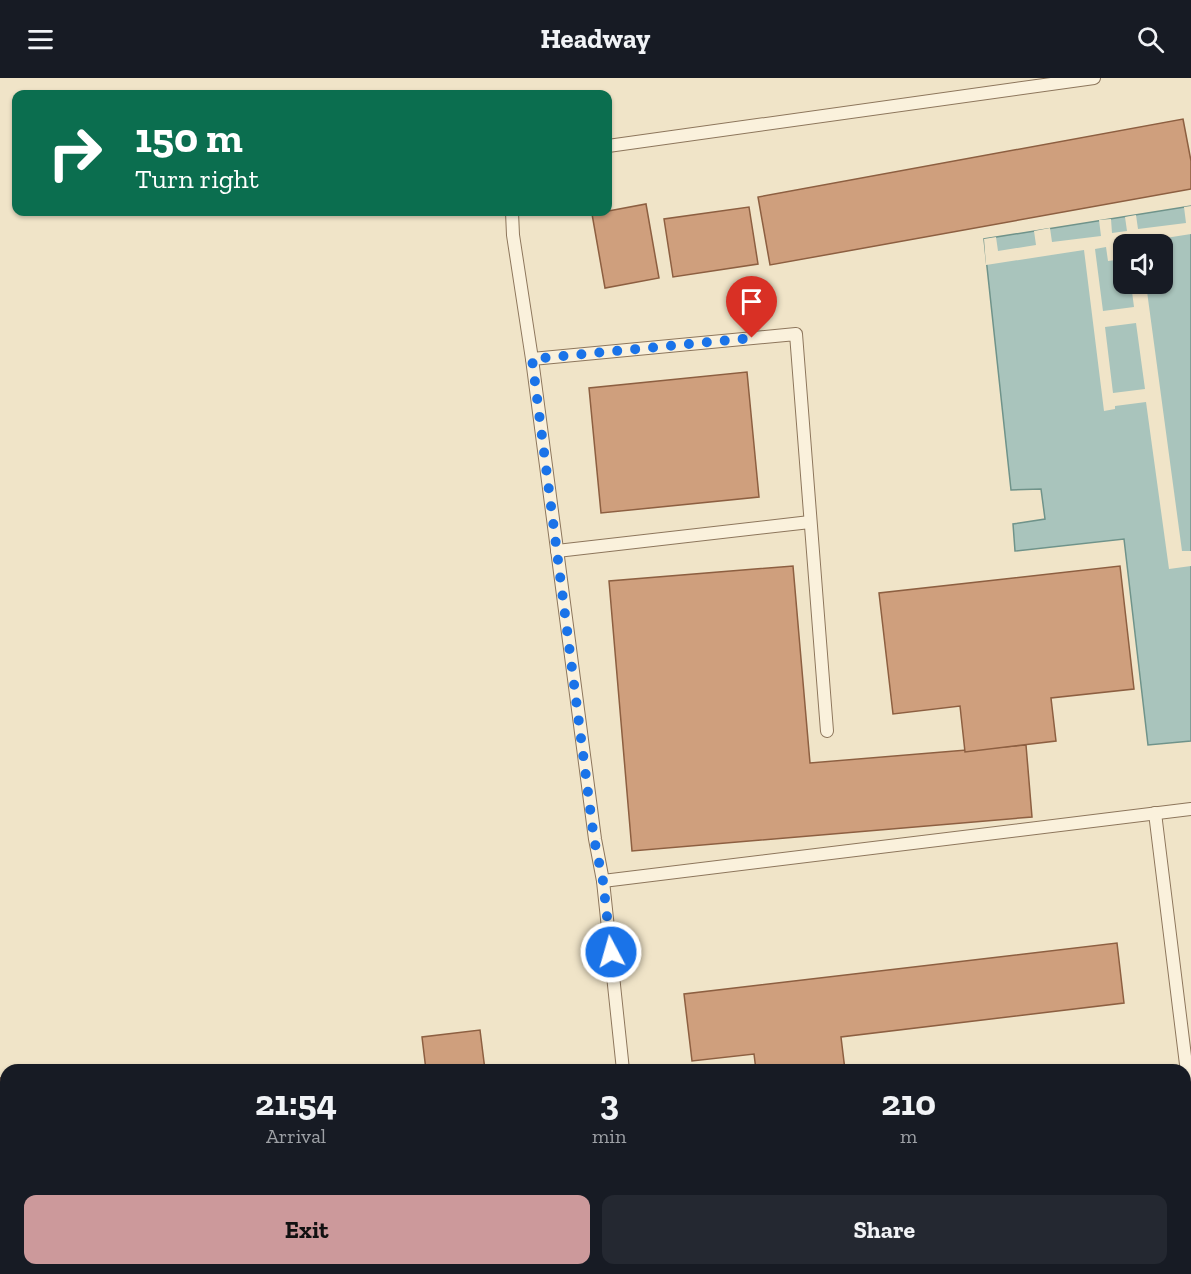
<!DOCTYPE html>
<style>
:root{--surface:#171b24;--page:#242831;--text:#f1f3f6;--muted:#9ea1a6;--accent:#cc999b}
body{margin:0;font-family:"Zilla Slab",serif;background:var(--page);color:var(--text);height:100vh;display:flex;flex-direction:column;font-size:22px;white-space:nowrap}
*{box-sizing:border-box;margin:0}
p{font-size:20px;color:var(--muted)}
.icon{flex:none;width:33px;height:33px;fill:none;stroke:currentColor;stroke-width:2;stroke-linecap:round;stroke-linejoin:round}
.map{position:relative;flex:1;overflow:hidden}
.details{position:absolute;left:0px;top:986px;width:1191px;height:212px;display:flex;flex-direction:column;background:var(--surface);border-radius:18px 18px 0 0;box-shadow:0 2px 4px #0004}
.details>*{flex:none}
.hud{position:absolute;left:12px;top:12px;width:600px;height:126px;border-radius:12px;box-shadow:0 2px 4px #0004;background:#0b6e4f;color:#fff;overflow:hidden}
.tools{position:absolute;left:1113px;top:156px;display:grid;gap:12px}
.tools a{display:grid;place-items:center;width:60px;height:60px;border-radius:12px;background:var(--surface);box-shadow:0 2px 4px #0004;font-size:30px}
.pin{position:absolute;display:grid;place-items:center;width:51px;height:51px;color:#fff;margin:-62px -26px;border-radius:50% 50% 50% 0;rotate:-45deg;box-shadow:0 0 6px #0007}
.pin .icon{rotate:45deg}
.me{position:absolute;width:66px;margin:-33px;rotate:354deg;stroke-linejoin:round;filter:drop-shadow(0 0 4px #0008)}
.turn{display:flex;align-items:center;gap:21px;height:126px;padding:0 24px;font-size:27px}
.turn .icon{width:78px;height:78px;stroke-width:2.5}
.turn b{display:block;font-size:42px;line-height:51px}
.eta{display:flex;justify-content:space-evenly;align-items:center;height:102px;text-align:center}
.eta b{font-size:36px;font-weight:700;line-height:42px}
.button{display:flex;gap:12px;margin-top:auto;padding:12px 24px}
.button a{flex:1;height:69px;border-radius:12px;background:var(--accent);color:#111;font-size:24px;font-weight:700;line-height:69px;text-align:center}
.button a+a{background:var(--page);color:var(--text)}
header{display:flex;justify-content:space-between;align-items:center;height:78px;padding:0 24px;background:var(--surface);font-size:27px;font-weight:700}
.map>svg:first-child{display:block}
</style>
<header><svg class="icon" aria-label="menu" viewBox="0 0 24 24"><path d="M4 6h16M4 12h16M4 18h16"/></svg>Headway<svg class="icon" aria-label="search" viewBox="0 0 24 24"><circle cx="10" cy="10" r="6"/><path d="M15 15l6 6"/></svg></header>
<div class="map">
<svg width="1191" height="1196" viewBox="0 0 1191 1196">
<rect width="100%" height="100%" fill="#f0e4c8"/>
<path fill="#a9c4bc" stroke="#6f938a" stroke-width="1.5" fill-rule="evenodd" d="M1191,128v535l-43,4 -24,-206 -109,12 -2,-27 32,-5 -4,-30 -30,1 -27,-251zM1124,166h38v40h-38z"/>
<path fill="#f0e4c8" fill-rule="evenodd" d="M1191,128v28l-51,8v2h-16l-1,15 -15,2 -2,-14 -11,2 8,62 31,-4 -3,-23h15l36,267h9v15l-22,3 -23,-167 -31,4v3l-11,2 -20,-161 -98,15 -2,-26 12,-2 2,14 38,-6 -2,-14 16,-3 2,14 49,-6 -2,-16 12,-1 1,14 15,-2 -2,-14 11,-2 2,14 48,-6 -2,-16zM1136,245l9,66 -32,4 -8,-66z"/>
<g fill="#cf9f7d" stroke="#8d5f41" stroke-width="1.5">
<path d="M1183,41l8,42v28l-421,76 -12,-68z"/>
<path d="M646,126l13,74 -54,10 -13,-74z"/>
<path d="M749,129l9,57 -85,13 -9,-58z"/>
<path d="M747,294l12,125 -158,16 -12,-125z"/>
<path d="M793,488l17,197 216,-18 6,72 -400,34 -23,-270z"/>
<path d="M1120,488l14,123 -83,9 5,43 -91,11 -5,-46 -67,8 -14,-121z"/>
<path d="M1117,865l7,60 -283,34 4,33h-89l-2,-16 -62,7 -8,-67z"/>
<path d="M480,952l5,40h-59l-4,-33z"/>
<path d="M6,999v60l-6,1v-60z"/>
<rect x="0" y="1129" width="6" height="34"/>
<path d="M405,1191h86l1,5h-117z"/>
</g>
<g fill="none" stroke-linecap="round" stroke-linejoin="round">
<defs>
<g id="lane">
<path d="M608,68l486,-68"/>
<path d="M512,134l1,23 19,124 63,480 8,42 20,189"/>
<path d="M532,281l264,-25 31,397"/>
<path d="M557,473l253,-29"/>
<path d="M1155,735l36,292"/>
<path d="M603,803l588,-72"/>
<path d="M1185,1075l6,-1"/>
<path d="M0,1103l6,-1"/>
<path d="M358,1191l1,5"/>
<path d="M515,1191l1,5"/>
<path d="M645,1191v5"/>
<path d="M82,1196l45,-5"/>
</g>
</defs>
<use href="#lane" stroke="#8d765c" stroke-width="14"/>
<use href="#lane" stroke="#faf1dc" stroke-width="12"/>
</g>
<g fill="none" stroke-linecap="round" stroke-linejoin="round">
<path stroke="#1a73e8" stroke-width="10" stroke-dasharray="0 18" d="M611,874l-8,-71 -9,-42 -62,-480 220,-21"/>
</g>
</svg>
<div class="tools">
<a><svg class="icon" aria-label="sound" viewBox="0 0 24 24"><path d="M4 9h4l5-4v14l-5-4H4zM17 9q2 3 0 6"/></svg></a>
</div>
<div class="pin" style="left:752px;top:260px;background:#d93025"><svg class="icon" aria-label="arrive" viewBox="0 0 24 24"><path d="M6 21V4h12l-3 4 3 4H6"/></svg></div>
<svg class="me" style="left:611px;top:874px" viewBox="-20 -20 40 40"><circle r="17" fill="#1a73e8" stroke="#fff" stroke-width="3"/><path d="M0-11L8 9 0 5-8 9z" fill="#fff"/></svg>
<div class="hud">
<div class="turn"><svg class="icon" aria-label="right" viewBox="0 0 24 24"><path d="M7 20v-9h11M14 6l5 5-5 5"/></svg><div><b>150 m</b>Turn right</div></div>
</div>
<section class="details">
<div class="eta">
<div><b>21:54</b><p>Arrival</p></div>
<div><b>3</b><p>min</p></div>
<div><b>210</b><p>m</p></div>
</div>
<div class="button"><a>Exit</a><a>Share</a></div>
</section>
</div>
